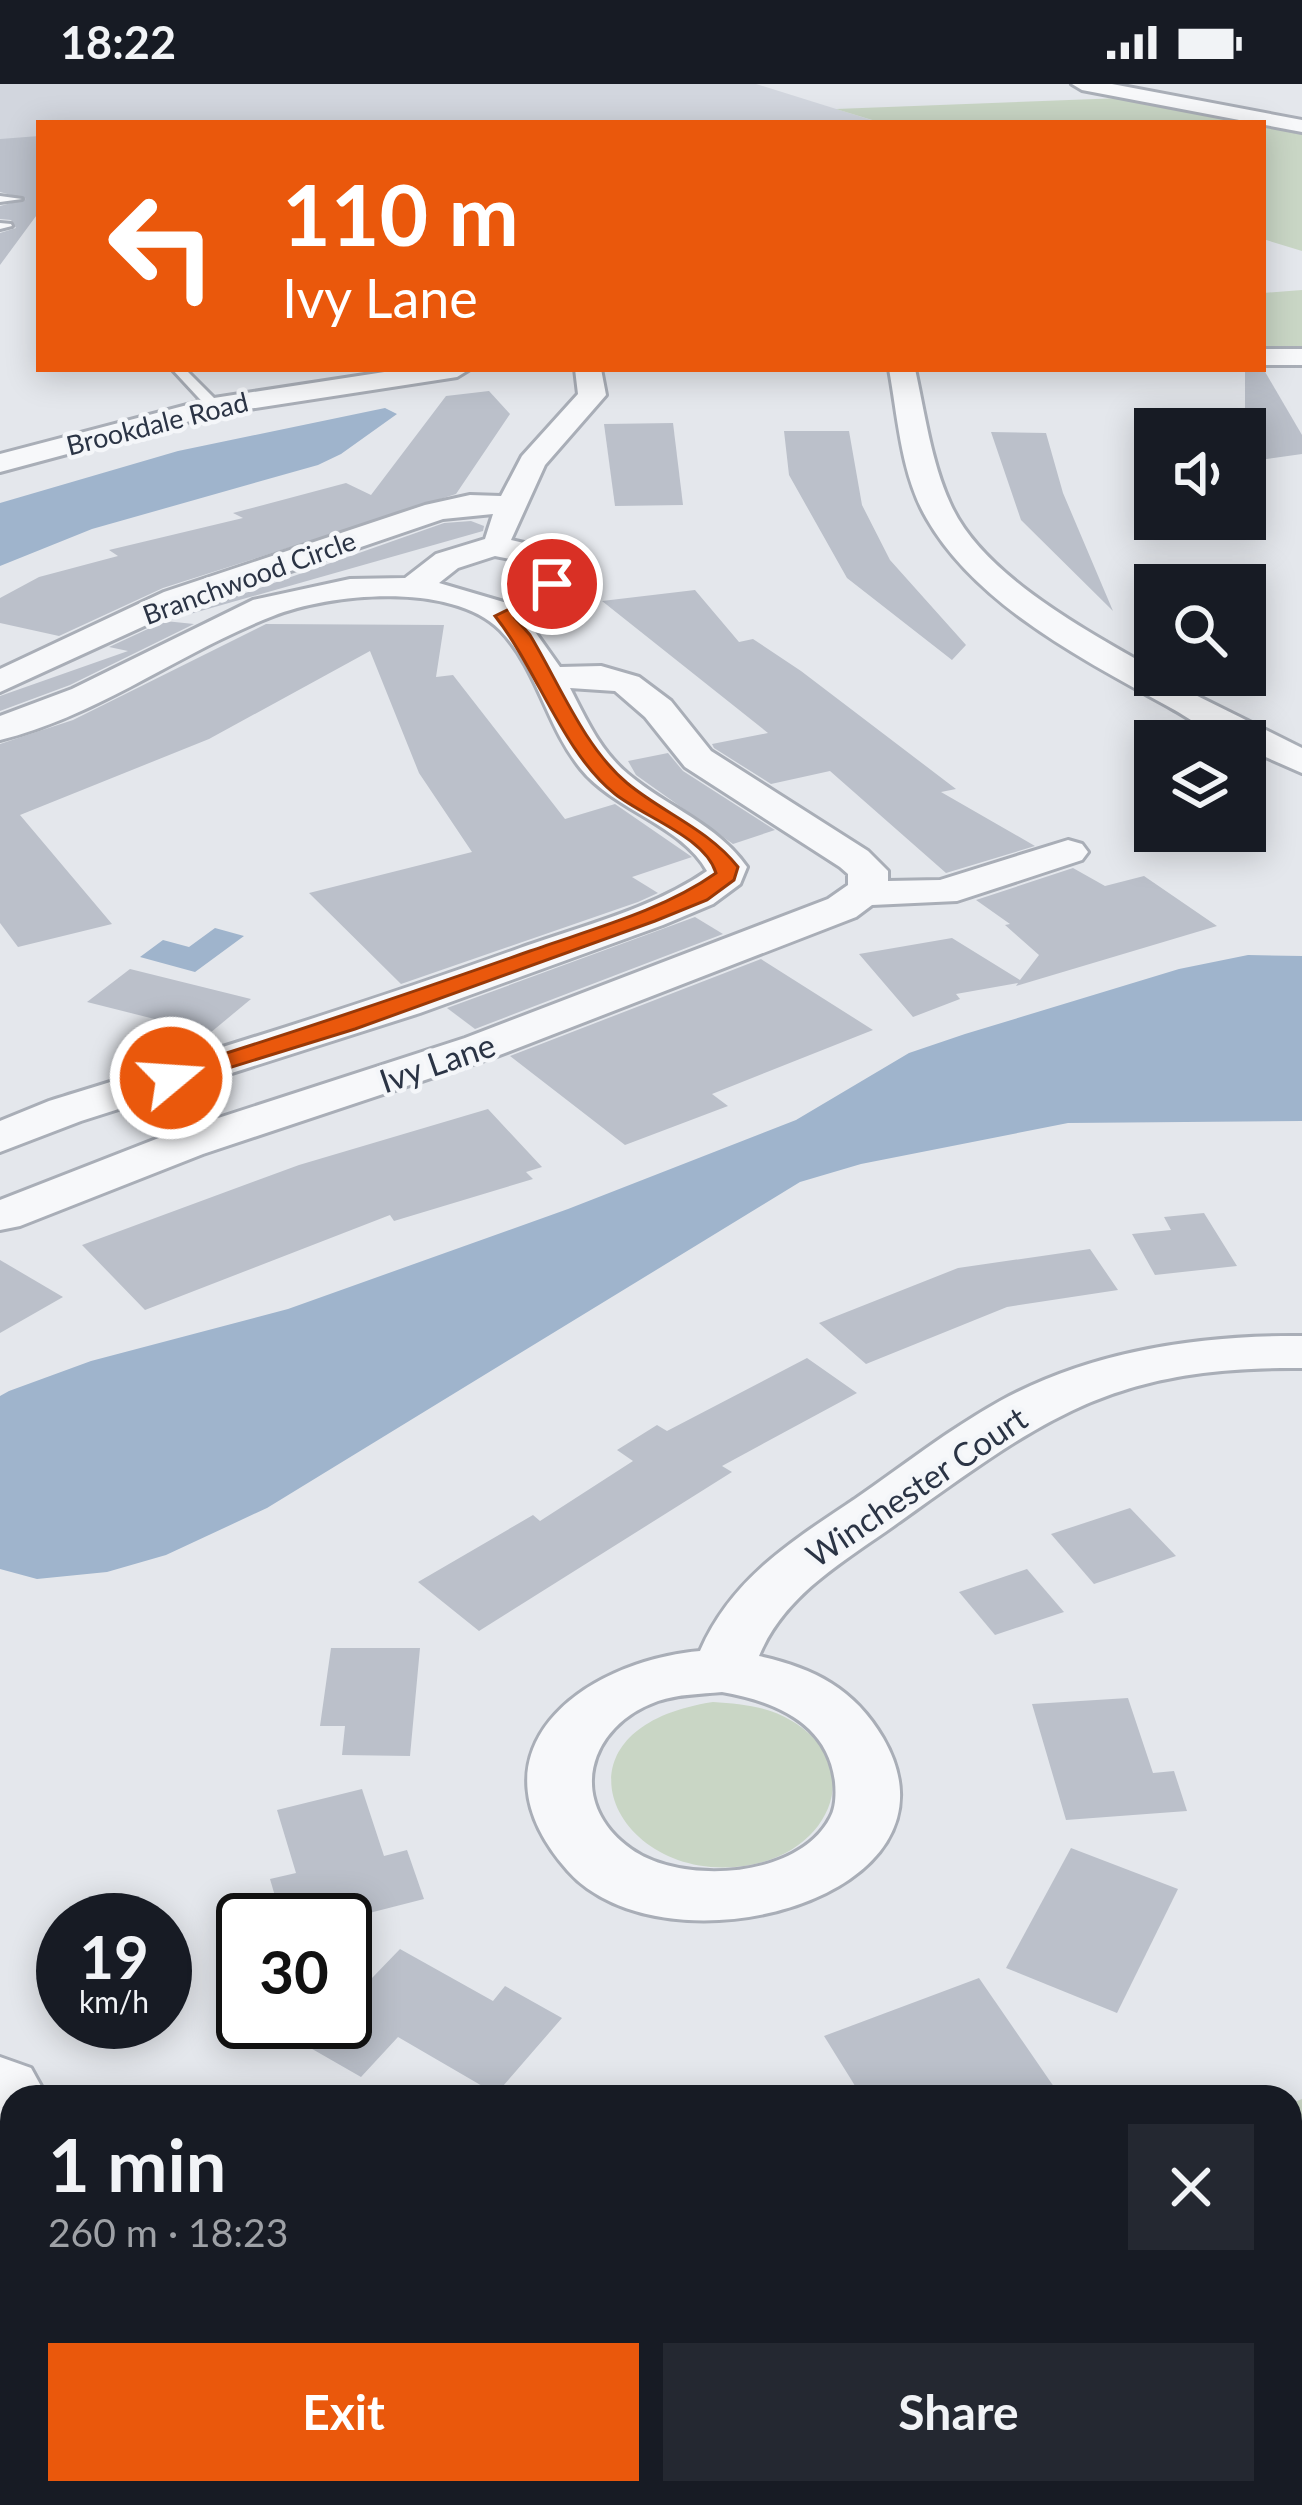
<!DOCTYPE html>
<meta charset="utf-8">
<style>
:root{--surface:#171b24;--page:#242831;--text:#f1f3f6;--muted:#9ea1a6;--accent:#ea580c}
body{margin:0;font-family:Lato,sans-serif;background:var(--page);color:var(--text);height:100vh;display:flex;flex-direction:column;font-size:45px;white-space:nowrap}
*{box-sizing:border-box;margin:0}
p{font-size:39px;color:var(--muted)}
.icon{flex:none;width:66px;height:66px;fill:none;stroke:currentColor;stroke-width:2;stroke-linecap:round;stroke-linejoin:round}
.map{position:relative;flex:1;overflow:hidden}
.sheet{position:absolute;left:0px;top:2001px;width:1302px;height:420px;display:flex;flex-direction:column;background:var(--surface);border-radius:36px 36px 0 0;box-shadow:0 6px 30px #0003}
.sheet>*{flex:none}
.top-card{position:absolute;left:36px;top:36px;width:1230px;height:252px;border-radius:0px;box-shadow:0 6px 30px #0003;background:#ea580c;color:#fff;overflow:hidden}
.buttons{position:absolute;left:1134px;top:324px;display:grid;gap:24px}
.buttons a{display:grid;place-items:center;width:132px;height:132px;border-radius:0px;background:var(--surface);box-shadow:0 6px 30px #0003;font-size:60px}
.speed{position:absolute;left:36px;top:1809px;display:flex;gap:24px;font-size:60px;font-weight:700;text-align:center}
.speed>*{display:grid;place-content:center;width:156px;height:156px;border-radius:50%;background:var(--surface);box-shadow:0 6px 30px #0003;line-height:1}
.speed small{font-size:30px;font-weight:400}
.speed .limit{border:6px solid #111;border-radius:18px;background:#fff;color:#111}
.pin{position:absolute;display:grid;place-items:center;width:102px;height:102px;color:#fff;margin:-51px;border:6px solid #fff;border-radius:50%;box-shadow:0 3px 12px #0007}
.me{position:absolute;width:132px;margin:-66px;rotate:72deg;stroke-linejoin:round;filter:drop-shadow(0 0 9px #0008)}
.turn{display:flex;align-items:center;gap:42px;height:252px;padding:0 48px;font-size:54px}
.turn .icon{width:156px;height:156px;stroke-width:2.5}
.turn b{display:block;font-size:84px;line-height:102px}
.round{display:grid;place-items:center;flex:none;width:126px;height:126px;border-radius:0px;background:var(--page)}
.head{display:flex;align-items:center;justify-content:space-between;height:204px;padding:0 48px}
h1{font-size:72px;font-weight:700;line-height:90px}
.primary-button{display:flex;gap:24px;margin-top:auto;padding:24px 48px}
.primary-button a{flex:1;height:138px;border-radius:0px;background:var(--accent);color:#fff;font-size:48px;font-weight:700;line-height:138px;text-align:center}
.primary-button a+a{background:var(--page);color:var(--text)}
.status{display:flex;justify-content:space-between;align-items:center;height:84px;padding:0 60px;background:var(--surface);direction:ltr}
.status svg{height:33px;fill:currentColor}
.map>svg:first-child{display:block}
</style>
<div class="status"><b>18:22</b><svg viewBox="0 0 49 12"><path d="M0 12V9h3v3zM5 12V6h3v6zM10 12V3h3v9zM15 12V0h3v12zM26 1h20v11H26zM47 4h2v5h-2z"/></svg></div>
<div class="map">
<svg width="1302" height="2421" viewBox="0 0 1302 2421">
<rect width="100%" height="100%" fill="#e4e7ec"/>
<path fill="#d2d6de" d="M0,0h756l125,39h-842v64l-39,3z"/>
<g fill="#c9d6c5">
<path d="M1122,14l180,33v120l-39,-12v-116h-381l-46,-14z"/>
<path d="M1302,206v59l-39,1v-57z"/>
<path d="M713,1618c28,2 55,4 79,19 71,43 42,121 -29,141 -140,38 -233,-132 -50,-160z"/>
<path d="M1302,2015v406h-984l-7,-12h979v-389z"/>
</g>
<g fill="#9fb4cc">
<path d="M385,324l12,6 -56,40 -23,11 -226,64 -92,37v-63l178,-52z"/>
<path d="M215,844l29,8 -49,36 -55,-15 23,-17 26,7z"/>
<path d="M1248,871l54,1v165l-234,2 -207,41 -61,18 -533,326 -101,47 -59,17 -70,7 -37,-10v-173l9,-5 82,-30 197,-52 280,-100 228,-89 113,-67 56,-19 214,-65z"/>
</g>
<g fill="#bbc0ca">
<path d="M39,52v76l-39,53v-32l16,-5 -5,-8 -11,-1v-13l26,-7 -26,-7v-53z"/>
<path d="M1245,285l19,1 38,65v19l-57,8z"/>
<path d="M489,307l21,23 -54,80 -293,94 -104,48 -59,-13v-25l39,-21 79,-21 -9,-6 134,-32 -10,-5 113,-30 25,12 75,-99z"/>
<path d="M673,339l10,82 -68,1 -11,-82z"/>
<path d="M784,347h65l13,74 28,55 76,85 -14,15 -105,-82 -58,-103z"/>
<path d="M991,348l55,1 17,60 50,118 -92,-91z"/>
<path d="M471,437l13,5 -1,5 -314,89 275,-97z"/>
<path d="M695,506l44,52 14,-3 48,32 155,118 -15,3 94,54 -89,27 -116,-102 -59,13 -57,-36 -2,-4 56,-11 -166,-132z"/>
<path d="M165,537l29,3 -124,61 -70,26v-15l128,-45 -19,-4z"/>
<path d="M266,540l178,1 -8,52 17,-2 112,144 50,-15 77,53 -60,20 26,16 -20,9 -237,82 -92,-91 163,-41 -53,-79 -49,-122 -161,88 -189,76 92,109 -94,23 -18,-24v-179l73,-24z"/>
<path d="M668,669l15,18 92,59 -42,14 -97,-69 -8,-14z"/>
<path d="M1073,784l32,18 39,-10 73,50 -201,60 2,-3 -62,11 4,5 -47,18 -54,-63 93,-16 68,42 19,-25 -34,-30 5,-1 -34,-24z"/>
<path d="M695,833l28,17 -248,95 -28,-21z"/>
<path d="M761,875l112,71 -161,64 16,12 -103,39 -115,-89z"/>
<path d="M130,885l121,30 -41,34 -123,-31z"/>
<path d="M488,1025l54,58 -16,5 7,7 -139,42 -4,-6 -245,95 -63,-65 217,-80z"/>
<path d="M1204,1129l33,53 -82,9 -23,-41 39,-4 -7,-13z"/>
<path d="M1090,1165l28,41 -111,17 -141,57 -47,-41 139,-55z"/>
<path d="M0,1176l63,37 -63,36z"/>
<path d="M807,1274l50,35 -135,73 10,6 -253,159 -61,-49 115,-67 7,6 93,-60 -16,-11 40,-25 10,6z"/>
<path d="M1130,1424l46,48 -82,28 -43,-50z"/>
<path d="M1027,1485l37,43 -69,23 -36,-43z"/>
<path d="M331,1564h89l-10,108 -68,-1 3,-29h-25z"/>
<path d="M1128,1614l25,75 21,-2 13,40 -121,9 -34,-116z"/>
<path d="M362,1705l22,67 23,-6 17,49 -82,21h-60l-12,-41 26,-6 -19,-63z"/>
<path d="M1071,1764l107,41 -61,124 -111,-45z"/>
<path d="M400,1865l93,52 12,-15 57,32 -66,76 -98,-57 -37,40 -54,-31 23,-24h15v-16z"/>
<path d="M979,1894l82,119h-199l-38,-61z"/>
</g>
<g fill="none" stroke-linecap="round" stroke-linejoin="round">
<defs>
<g id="service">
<path d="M0,112l22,3 -22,3z"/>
<path d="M0,139l11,1 1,2 -12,3z"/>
<path d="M172,285h13l34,34v6h-10z"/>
</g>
<g id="minor">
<path d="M1072,0h40l190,36v12l-220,-42z"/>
<rect x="1263" y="265" width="39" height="16"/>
<path d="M404,285h66l-13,8 -241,37 -216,58v-18l214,-56z"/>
<path d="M575,285h26l5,26 -61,70 -34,75 26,6 27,23c4,27 -14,41 -38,50l34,48 41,-1 38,11 32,24 40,50 157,100 20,20v10l52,-1 128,-40 14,4 6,8 -6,8 -125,41 -85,4 -16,12 -359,139 -294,98 -183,72 -20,4v-30l169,-66 296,-96 363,-139 20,-14v-11l-8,-7 -155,-100 -40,-50 -30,-26 -45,-3c16,31 30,63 58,86 39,33 89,50 119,93l-7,17 -27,20 -50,21 -243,88 -339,108 -81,31v-31l49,-20c158,-49 316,-97 471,-153 62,-22 132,-39 187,-77 -24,-45 -93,-61 -126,-102 -35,-43 -43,-100 -81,-139 -48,-48 -169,-37 -227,-14 -93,36 -175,100 -273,124v-24l72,-27 181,-89 97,-21 55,-1 31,-24 49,-15 8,-25 -50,5 -255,87 -188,86v-23l164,-77 261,-87 45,-10 31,1 21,-40 56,-62zM495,472l20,4 17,13 -6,21 -19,9 -68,-20 19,-15z"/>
<path d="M889,285h26c10,45 16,92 35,134 32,73 139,129 205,167v5l147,73v25l-57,-25v-7c-26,0 -52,-21 -74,-33 -85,-47 -194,-102 -244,-189 -26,-44 -29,-101 -38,-150z"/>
<path d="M1302,1252v32c-193,-2 -258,51 -407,157 -52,37 -111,70 -136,131 54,12 95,32 124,82 93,161 -219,241 -315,133 -105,-118 12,-209 132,-220 31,-72 92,-110 155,-152 48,-33 93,-69 145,-98 91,-50 199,-66 302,-65zM722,1608c51,9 106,30 113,90 1,11 1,26 -5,36 -32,61 -149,67 -199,31 -65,-46 -44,-123 27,-148 20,-7 43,-7 64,-9z"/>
</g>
<g id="tertiary">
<path d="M0,1973l31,11 16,29h-35v58l-12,-5z"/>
<path d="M158,2409h103l5,12h-103z"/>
</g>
</defs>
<use href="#service" stroke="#a9aeb7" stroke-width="6"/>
<use href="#minor" stroke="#a9aeb7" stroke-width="6"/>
<use href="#tertiary" stroke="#a9aeb7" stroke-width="6"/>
<use href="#service" fill="#f7f8fa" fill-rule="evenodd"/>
<use href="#minor" fill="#f7f8fa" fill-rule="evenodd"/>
<use href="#tertiary" fill="#f7f8fa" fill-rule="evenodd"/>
</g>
<path fill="#ea580c" stroke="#983908" stroke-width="3" d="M552,495l8,5 -14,20 -31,14 15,17c29,48 54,112 97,148 36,30 81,46 111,84l-4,13 -27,20 -52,21 -300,108 -175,54h-17v-10c123,-38 245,-79 367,-122 62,-22 132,-40 186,-78 -11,-36 -72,-56 -101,-79 -52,-41 -78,-125 -120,-178l39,-19z"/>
<g text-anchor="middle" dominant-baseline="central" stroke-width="9" stroke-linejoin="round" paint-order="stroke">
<g font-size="27" fill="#2b3445" stroke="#f4f6f9">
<text transform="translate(157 339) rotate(-14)">Brookdale Road</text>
<text transform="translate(249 493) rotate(-20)">Branchwood Circle</text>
</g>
<g font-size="33" fill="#2b3445" stroke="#f4f6f9">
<text transform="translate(437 978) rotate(-19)">Ivy Lane</text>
<text transform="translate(916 1402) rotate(-34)">Winchester Court</text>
</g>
</g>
</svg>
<div class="buttons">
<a><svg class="icon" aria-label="sound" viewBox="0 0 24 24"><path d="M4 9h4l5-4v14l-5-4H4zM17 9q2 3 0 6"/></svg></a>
<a><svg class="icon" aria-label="search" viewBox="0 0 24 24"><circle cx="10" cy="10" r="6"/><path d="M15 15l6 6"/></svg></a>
<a><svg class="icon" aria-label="layers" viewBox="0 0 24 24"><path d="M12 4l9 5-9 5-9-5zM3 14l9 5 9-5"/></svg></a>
</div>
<div class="speed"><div>19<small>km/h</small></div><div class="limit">30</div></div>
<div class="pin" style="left:552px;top:500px;background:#d93025"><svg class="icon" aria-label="arrive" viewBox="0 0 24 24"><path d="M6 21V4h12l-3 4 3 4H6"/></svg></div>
<svg class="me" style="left:171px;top:994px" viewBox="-20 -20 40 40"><circle r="17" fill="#ea580c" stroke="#fff" stroke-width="3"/><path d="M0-11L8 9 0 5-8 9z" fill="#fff"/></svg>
<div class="top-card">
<div class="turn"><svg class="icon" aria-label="left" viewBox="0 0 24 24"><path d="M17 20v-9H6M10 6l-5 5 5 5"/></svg><div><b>110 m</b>Ivy Lane</div></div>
</div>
<section class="sheet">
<div class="head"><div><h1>1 min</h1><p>260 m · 18:23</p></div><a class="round"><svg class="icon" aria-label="close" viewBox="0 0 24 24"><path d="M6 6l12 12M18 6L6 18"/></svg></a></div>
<div class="primary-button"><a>Exit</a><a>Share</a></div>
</section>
</div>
